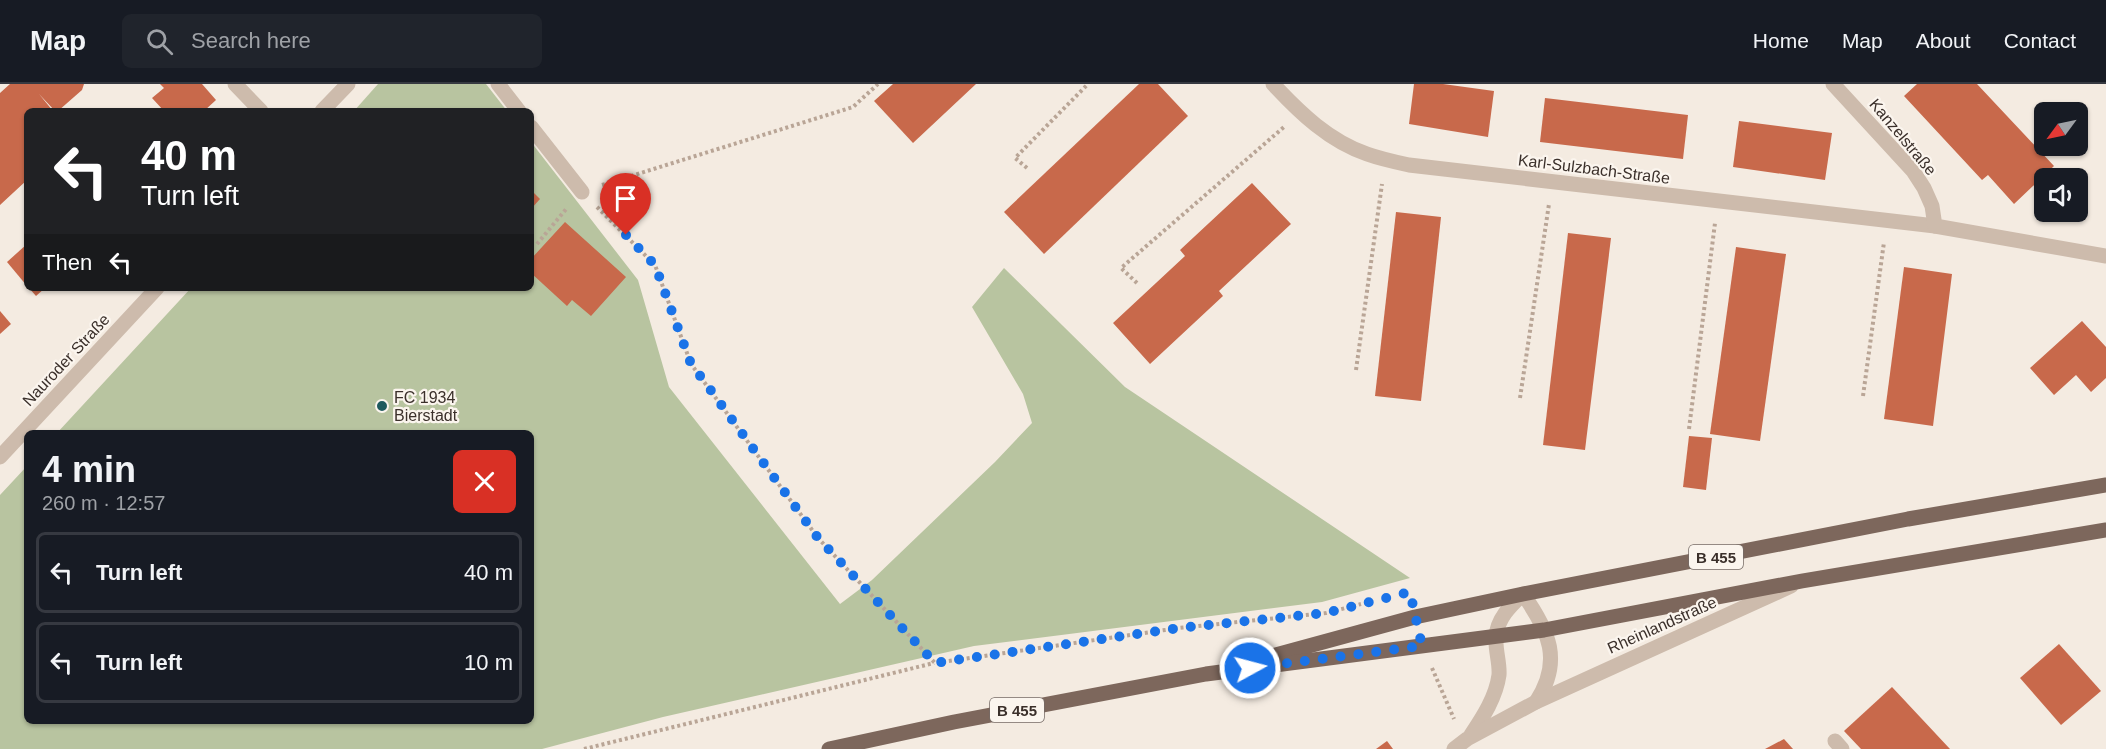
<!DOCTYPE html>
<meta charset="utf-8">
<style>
:root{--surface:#171b24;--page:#20242c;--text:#f1f3f6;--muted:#9ea1a6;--line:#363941}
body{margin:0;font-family:Helvetica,sans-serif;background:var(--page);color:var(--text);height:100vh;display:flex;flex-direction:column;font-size:22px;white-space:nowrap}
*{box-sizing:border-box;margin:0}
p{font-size:20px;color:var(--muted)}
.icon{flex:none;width:33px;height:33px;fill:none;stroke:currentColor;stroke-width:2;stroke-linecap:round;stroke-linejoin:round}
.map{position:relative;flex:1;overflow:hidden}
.sheet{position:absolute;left:24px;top:346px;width:510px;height:294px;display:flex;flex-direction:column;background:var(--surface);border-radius:9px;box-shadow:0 2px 4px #0004}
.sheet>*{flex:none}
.hud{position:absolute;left:24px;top:24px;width:510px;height:183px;border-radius:9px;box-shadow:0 2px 4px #0004;background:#202124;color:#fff;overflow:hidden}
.needle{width:39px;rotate:237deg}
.fabs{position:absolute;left:2034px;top:18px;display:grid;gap:12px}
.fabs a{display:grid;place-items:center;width:54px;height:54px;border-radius:9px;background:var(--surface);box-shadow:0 2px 4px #0004;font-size:30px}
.pin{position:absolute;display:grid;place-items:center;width:51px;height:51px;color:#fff;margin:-62px -26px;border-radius:50% 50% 50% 0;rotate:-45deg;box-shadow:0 0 6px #0007}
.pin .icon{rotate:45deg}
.me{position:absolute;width:66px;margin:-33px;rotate:83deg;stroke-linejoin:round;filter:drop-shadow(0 0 4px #0008)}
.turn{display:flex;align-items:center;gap:21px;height:126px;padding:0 18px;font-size:27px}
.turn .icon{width:78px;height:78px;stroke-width:2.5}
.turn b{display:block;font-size:42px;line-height:51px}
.then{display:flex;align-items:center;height:57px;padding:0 18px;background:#0003;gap:12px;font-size:22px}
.round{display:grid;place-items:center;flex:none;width:63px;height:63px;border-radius:9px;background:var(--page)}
.summary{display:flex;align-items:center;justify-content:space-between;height:102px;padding:0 18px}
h1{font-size:36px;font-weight:700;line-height:45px}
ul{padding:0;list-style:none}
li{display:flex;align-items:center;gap:18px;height:81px;margin:0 12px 9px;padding:0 6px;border:3px solid var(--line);border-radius:9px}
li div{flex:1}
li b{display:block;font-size:22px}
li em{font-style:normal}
header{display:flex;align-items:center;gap:36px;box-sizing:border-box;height:84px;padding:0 30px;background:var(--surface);border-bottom:2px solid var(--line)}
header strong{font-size:28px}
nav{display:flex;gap:33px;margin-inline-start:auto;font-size:21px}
.search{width:420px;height:54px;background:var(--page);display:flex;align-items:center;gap:15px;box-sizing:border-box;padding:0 21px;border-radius:9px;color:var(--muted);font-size:22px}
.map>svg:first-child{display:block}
</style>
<header>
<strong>Map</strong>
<div class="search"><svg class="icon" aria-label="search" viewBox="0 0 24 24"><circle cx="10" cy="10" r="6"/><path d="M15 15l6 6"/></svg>Search here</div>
<nav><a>Home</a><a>Map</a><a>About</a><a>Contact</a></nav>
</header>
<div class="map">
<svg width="2106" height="665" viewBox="0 0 2106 665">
<rect width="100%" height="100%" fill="#f4ebe1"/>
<g fill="#b8c4a0">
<path d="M378,0h108l21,27h-153z"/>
<path d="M531,58l107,138 31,107 171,217 32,-24 123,-118 37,-39 -9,-29 -51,-87 32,-39 121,119 285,191 -88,24 -348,44 -311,71 -121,32h-542v-254l27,-29v256h504v-288l-474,-1 134,-145h340z"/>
</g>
<g fill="#c8694b">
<path d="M10,0h74l-2,6 -24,21h-3l-16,-17 14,17h-26v69l-27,25v-112z"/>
<path d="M160,0h42l14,16 -12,11h-40l-12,-13 12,-10z"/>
<path d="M893,0h83l-63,59 -39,-42z"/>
<path d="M1139,0h19l30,32 -144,138 -40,-42z"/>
<path d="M1414,0h29l51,7 -6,46 -79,-13z"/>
<path d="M1917,0h60l77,82 -40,38 -26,-29 -6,5 -78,-84z"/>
<path d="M1545,14l143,17 -5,44 -143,-17z"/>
<path d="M1739,37l93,12 -7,47 -92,-13z"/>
<path d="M1252,99l39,41 -72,67 4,5 -73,68 -37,-41 72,-67 -5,-6z"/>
<path d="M531,106l9,9 -9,10z"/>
<path d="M1396,128l45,5 -20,184 -46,-5z"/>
<path d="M565,138l61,55 -35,39 -19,-16 -5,6 -36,-33v-14z"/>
<path d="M1568,149l43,5 -26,212 -42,-5z"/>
<path d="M27,160v42l-20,-24z"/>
<path d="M1736,163l50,7 -26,187 -50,-7z"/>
<path d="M1904,183l48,7 -19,152 -49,-7z"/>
<path d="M29,204h16l-9,8z"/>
<path d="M0,227l11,13 -11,10z"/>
<path d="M2082,237l24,26v31l-15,14 -15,-17 -22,20 -24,-27z"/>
<path d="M1689,352l23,2 -6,52 -23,-3z"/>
<path d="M2059,560l42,47 -40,34 -41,-47z"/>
<path d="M1892,603l58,62h-89l-17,-18z"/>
<path d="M1784,655l9,10h-28z"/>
<path d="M1387,657l6,8h-17z"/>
</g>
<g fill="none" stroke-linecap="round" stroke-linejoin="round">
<g stroke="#b9a596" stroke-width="4" stroke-dasharray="3 3" stroke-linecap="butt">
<path d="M1027,84l-12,-10 73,-74"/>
<path d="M602,101l251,-78 25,-23"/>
<path d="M597,123l58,58 36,99 127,174 117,125 244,-35 147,-15 35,-9"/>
<path d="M537,160l30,-36"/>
<path d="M1137,199l-16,-15 163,-141"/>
<path d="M1356,286l26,-186"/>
<path d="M1863,312l21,-154"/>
<path d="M1520,314l29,-194"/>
<path d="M1689,345l26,-206"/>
<path d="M1432,584l22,51"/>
<path d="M584,665l350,-86"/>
</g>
<g stroke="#cdbbac" stroke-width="15">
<path d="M235,0l26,27"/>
<path d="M498,0l21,27"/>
<path d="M531,43l51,65"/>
<path d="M1835,657l7,8"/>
</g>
<g stroke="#cdbbac" stroke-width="15">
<path d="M1273,0c27,29 56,57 94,70 14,5 28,8 42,11l526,61"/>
<path d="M1833,0l80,87 11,17 8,18 3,20 171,30"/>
<path d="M322,27l26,-27"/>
<path d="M0,373l157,-169"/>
<path d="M1471,651c12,-18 25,-38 28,-60 1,-12 -4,-25 -3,-38 1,-18 14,-31 27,-43 26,37 40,67 13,108"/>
<path d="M1454,665l13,-10 69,-37 255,-116"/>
</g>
<g stroke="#7d675c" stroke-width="15">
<path d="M1261,575l154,-42 108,-23 385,-75 198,-34"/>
<path d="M829,665l125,-27 252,-48 338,-44 258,-49 304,-51"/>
</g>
</g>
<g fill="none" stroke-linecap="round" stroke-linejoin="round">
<path stroke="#1a73e8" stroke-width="10" stroke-dasharray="0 18" d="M626,151l29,30 36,99 13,17 114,157 117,125 244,-35 147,-15 84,-21 12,54 -172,22"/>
</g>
<circle fill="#1f5a5e" stroke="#fbf5ee" stroke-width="2" cx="382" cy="322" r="6"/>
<g text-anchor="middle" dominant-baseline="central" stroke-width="4.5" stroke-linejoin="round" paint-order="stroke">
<g fill="#fbf5ee" stroke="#756b66" stroke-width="1.5">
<rect x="1689" y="461" width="54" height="24" rx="4.5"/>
<rect x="990" y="614" width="54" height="24" rx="4.5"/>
</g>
<g font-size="15" font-weight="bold" fill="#3b302b">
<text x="1716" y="473">B 455</text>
<text x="1017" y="626">B 455</text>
</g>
<g font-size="16" fill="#3b302b" stroke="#fbf5ee">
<text transform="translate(1903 53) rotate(50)">Kanzelstraße</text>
<text transform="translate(1594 85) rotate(7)">Karl-Sulzbach-Straße</text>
<text transform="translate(66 276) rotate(-47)">Nauroder Straße</text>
<text transform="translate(1662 541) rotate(-24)">Rheinlandstraße</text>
</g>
<g font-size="16" fill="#3b302b" stroke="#fbf5ee" text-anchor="start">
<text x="394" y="313">FC 1934<tspan x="394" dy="18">Bierstadt</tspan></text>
</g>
</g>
</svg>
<div class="fabs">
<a><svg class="needle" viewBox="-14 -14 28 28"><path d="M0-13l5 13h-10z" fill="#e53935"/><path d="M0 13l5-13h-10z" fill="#9ea1a6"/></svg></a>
<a><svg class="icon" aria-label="sound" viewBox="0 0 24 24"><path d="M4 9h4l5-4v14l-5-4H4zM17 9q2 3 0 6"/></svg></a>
</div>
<div class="pin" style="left:626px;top:151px;background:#d93025"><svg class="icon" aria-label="arrive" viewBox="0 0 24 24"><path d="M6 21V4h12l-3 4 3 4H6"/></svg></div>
<svg class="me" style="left:1250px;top:584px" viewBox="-20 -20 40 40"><circle r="17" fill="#1a73e8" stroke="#fff" stroke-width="3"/><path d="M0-11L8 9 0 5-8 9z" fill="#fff"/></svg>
<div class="hud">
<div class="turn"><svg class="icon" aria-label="left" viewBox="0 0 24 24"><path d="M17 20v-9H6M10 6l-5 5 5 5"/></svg><div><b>40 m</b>Turn left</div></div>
<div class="then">Then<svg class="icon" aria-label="left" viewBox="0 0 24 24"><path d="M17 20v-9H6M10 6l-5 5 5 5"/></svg></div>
</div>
<section class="sheet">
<div class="summary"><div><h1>4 min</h1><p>260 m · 12:57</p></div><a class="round" style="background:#d93025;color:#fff"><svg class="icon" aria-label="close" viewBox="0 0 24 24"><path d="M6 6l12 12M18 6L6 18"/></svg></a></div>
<ul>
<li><svg class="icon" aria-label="left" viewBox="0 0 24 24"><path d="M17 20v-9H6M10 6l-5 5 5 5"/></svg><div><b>Turn left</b></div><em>40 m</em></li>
<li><svg class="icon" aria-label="left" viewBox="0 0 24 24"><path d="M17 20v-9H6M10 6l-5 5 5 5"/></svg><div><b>Turn left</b></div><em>10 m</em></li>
</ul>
</section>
</div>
